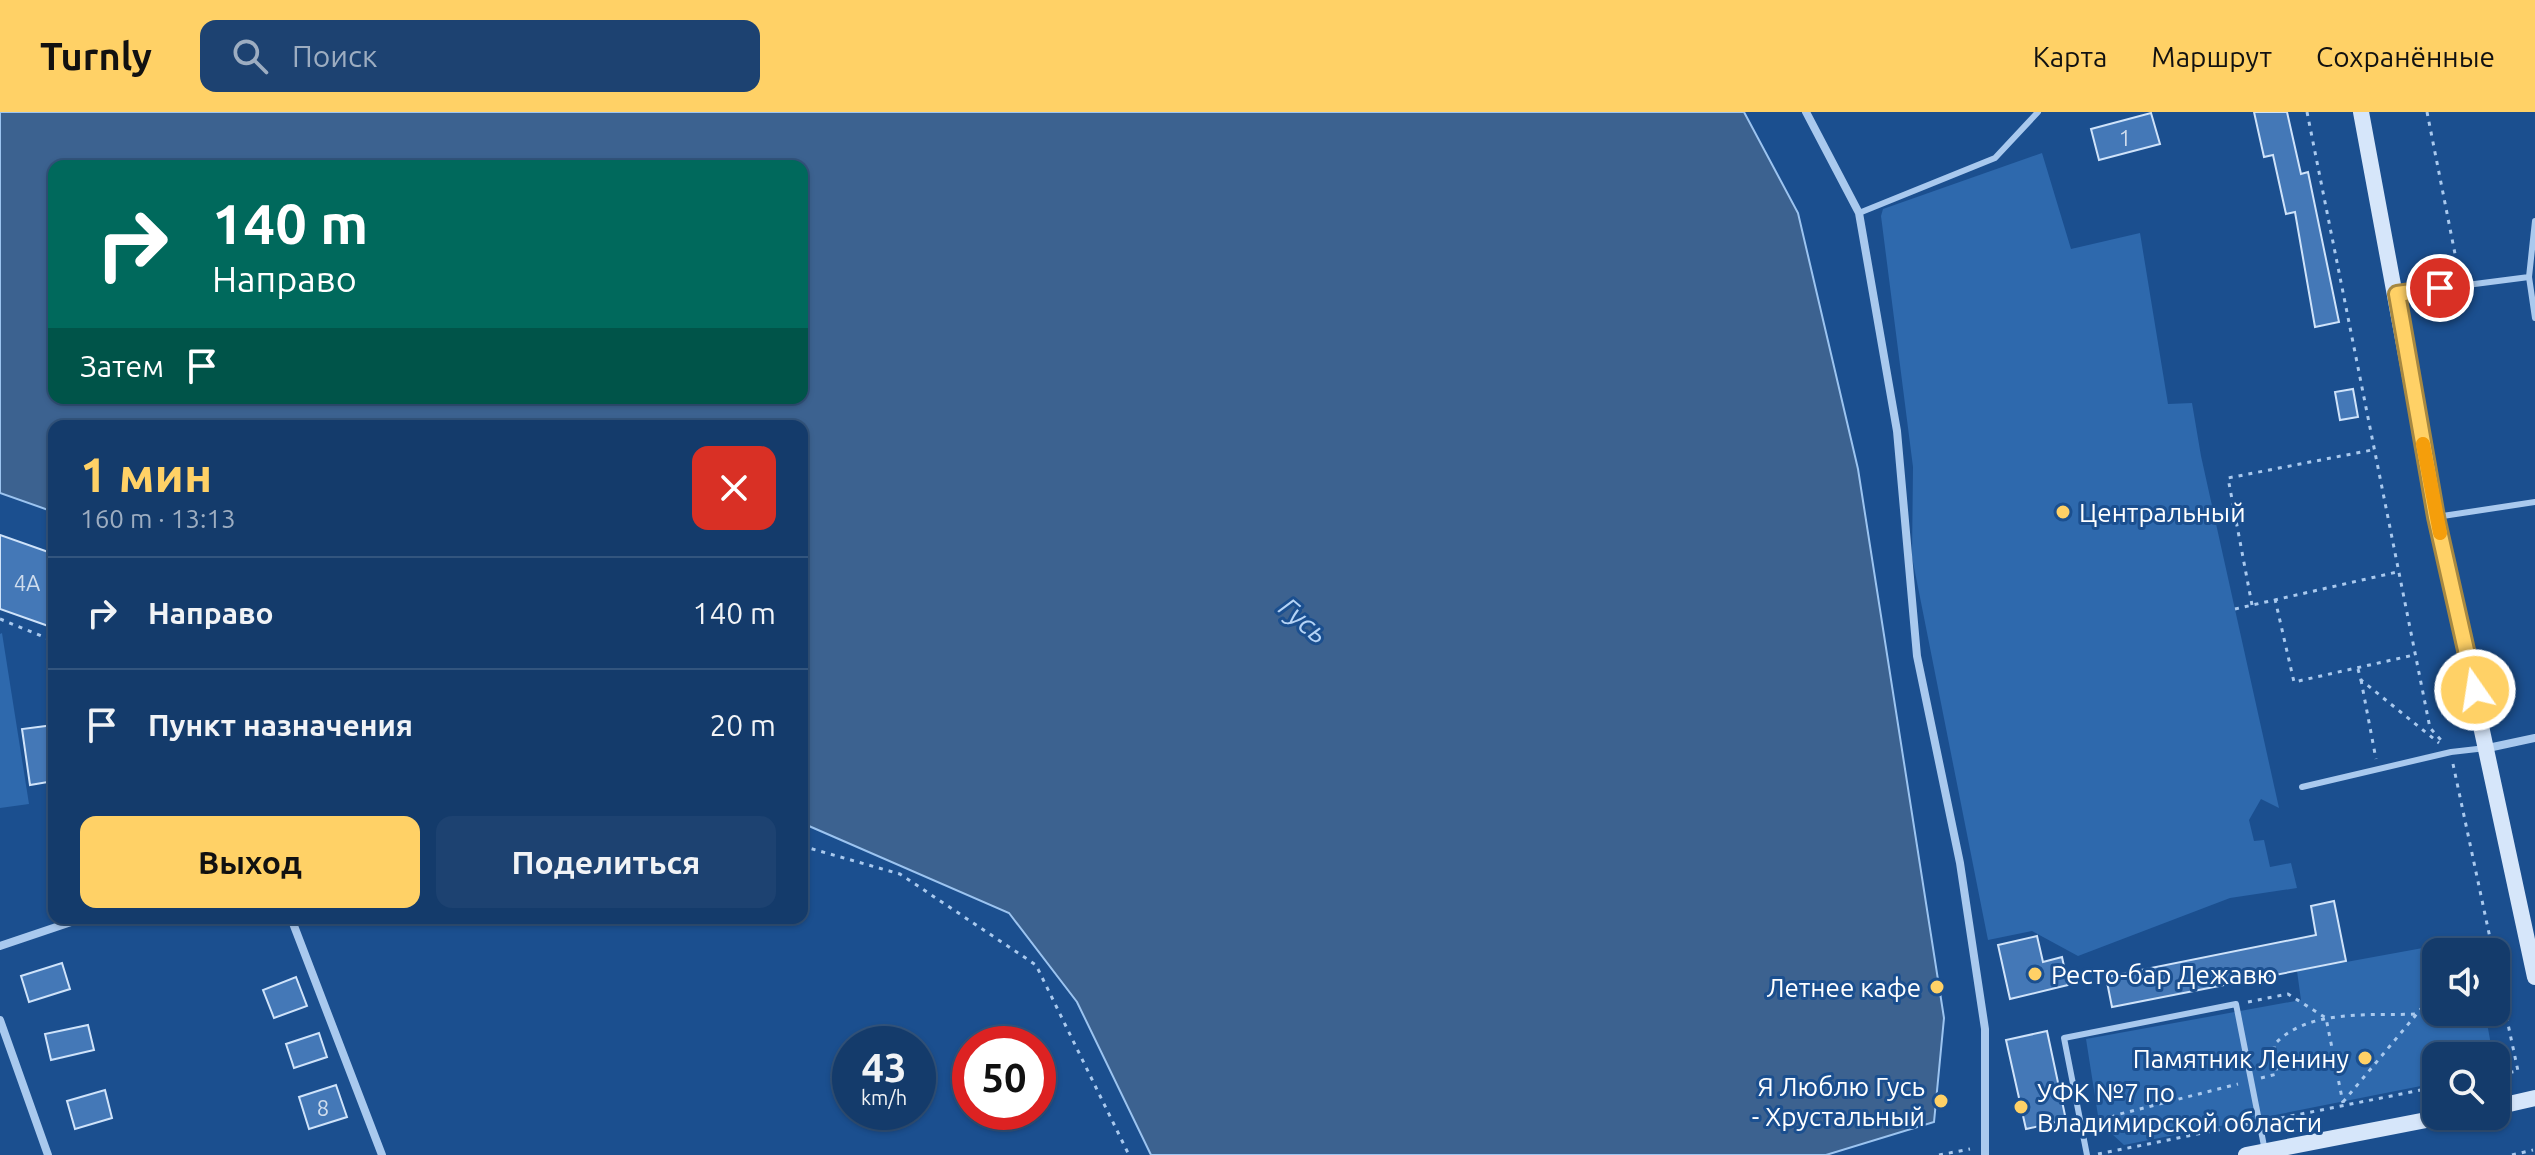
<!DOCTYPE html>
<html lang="ru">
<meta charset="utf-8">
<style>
:root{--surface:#143b6b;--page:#1d4271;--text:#f1f3f6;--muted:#9dadc1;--line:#33557e;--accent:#ffd166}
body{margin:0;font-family:Ubuntu,sans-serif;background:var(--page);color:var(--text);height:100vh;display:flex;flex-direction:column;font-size:30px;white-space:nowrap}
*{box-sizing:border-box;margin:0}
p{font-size:26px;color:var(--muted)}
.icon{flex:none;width:44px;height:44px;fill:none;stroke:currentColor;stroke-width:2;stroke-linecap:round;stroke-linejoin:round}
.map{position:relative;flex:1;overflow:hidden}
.panel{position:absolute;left:48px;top:308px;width:760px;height:504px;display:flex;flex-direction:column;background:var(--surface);border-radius:16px;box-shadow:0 2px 6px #0004,0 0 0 2px var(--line)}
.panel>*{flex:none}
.top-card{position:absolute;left:48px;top:48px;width:760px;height:244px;border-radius:16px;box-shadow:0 2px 6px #0004,0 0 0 2px var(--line);background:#00695c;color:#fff;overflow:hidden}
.buttons{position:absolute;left:2422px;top:826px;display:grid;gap:16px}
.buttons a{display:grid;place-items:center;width:88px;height:88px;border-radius:16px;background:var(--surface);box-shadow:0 2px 6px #0004,0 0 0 2px var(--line);font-size:40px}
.speed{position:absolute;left:832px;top:914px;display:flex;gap:16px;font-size:40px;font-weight:700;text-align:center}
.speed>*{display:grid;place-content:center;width:104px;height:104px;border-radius:50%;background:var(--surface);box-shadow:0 2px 6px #0004,0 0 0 2px var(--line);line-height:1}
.speed small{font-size:20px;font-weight:400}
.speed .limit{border:12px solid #d22;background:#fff;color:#111}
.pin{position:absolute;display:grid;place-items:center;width:68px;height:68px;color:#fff;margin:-34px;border:4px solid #fff;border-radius:50%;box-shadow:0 2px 8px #0007}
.me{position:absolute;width:88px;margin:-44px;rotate:347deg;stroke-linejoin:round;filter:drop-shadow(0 0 6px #0008)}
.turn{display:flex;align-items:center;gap:28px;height:168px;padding:0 32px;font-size:36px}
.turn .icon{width:104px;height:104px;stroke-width:2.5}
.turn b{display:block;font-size:56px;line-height:68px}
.then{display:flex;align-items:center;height:76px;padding:0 32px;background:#0003;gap:16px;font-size:30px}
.round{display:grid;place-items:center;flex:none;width:84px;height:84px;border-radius:16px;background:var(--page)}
.summary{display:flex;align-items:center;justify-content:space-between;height:136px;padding:0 32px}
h1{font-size:48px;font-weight:600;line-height:60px;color:var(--accent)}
.primary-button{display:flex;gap:16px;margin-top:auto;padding:16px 32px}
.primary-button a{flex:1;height:92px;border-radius:16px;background:var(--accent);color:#111;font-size:32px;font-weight:600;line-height:92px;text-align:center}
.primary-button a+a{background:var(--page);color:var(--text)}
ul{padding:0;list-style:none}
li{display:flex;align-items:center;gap:24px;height:112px;padding:0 32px;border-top:2px solid var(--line)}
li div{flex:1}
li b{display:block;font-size:30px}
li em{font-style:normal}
header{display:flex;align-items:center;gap:48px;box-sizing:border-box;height:112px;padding:0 40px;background:var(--accent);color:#111}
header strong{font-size:38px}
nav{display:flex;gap:44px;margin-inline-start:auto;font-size:28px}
.search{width:560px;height:72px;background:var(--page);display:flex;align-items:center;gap:20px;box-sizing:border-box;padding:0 28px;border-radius:16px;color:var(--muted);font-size:30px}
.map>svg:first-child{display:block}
</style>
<header>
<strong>Turnly</strong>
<div class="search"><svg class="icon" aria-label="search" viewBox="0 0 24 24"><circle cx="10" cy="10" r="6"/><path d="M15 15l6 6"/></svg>Поиск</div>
<nav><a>Карта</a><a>Маршрут</a><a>Сохранённые</a></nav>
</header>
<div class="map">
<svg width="2535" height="1043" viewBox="0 0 2535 1043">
<rect width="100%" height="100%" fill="#1b4f8f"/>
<g fill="#2e69ad">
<path d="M2042,41l29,96 69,-16 28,171 24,-1 9,53 78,352 -18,-9 -12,21 5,21 10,-1 6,27 21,-4 6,25 -67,10 -152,58 -46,-25 -44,9 -76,-383 1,-90 -32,-251 2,-7z"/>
<path d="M2,521l27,171 -29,4v-174z"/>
<path d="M2472,827l3,13h-39v60h49l8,44h-57v27l-312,62 -25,-23 -13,-83 215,-39 -4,-29z"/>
</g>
<path fill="#3c6290" stroke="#9cc4f0" stroke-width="2" fill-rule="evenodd" d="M0,0h1744l54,101 60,256 86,549 -10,104 -108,33h-675l-74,-153 -68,-89 -207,-90v-397h-748v86l-54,-19zM54,54h748v232h-748z"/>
<g fill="#4478b7" stroke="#cfe3fa" stroke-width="2">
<path d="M2254,0h33l14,62 7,-2 31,150 -24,5 -20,-115 -9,2 -13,-59 -9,2z"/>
<path d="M2151,1l9,31 -61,16 -8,-31z"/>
<path d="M2353,277l5,28 -18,3 -5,-28z"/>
<path d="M0,423l54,19v74l-54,-19z"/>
<path d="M54,613v56l-24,4 -8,-56z"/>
<path d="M2334,789l12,60 -234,46 -6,-30 210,-42 -5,-29z"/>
<path d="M2037,824l6,26 19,-5 6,28 -58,14 -12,-54z"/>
<path d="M62,851l8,26 -41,13 -8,-26z"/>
<path d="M296,865l11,29 -33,12 -11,-28z"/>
<path d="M88,913l6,25 -43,10 -6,-26z"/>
<path d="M2047,919l19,89 -40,9 -20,-89z"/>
<path d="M319,921l8,24 -33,11 -8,-24z"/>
<path d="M336,973l11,32 -38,12 -10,-32z"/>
<path d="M105,978l7,28 -37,11 -8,-28z"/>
</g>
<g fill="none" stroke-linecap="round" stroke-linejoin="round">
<g stroke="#a9c9ee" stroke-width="3" stroke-dasharray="4 6" stroke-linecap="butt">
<path d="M2307,0l123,616 11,12"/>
<path d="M2427,0l32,162"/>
<path d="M2275,487l19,83 120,-27"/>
<path d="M2252,493l-24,-127 144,-28"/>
<path d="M2235,497l162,-37"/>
<path d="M0,507l54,22"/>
<path d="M2358,557l3,11 78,63"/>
<path d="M2361,568l15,79"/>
<path d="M2453,652l40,188"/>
<path d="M802,734l98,28 136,91 93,190"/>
<path d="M2466,840l7,-9 16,-4"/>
<path d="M2496,856l22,103 -22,4"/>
<path d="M2248,890l40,-8 38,24 17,85"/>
<path d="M2261,966l16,-4 -3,-29c33,-37 98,-29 144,-31"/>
<path d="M2343,990l93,-111"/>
<path d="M2271,1008l165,-33"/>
<path d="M2093,1014l23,-11 122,-31"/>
<path d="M2098,1042l150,-30"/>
<path d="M1939,1043l31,-6"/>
<path d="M2512,1043l21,-5"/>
</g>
<g stroke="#a9c9ee" stroke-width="6">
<path d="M1859,101l136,-55 43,-46"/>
<path d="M2529,165l6,41"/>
<path d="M2397,182l132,-17 6,-56"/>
<path d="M2436,405l99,-15"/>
<path d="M2302,675l149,-35 35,-4"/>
<path d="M2087,1043l-23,-117 172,-34 29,147"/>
</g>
<g stroke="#a9c9ee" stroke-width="8">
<path d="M1806,0l53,101 38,218 20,225 43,207 25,166v126"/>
<path d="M2488,636l47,-10"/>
<path d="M291,806l91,237"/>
<path d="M0,834l83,-28"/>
<path d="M0,908l48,135"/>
</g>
<g stroke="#d6e6fa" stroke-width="16">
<path d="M2361,0l75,405 99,460"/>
<path d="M2496,995l39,-9"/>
<path d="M2246,1043l201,-39"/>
</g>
</g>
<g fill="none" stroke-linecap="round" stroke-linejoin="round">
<defs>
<path id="route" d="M2440,176l-43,6 39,223 39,173"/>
</defs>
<use href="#route" stroke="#a68842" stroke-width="20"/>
<use href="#route" stroke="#ffd166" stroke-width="14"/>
<path stroke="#f59e0b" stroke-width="14" d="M2423,332l17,89"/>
</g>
<g fill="#ffd166" stroke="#1b4f8f" stroke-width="3">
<circle cx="2063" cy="400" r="8"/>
<circle cx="2035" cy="862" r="8"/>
<circle cx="1937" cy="875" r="8"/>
<circle cx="2365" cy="946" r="8"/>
<circle cx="1941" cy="989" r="8"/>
<circle cx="2021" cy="995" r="8"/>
</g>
<g text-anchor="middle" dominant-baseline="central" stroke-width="6" stroke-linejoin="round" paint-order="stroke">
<g font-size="22" fill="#d0dded">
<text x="2125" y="25">1</text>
<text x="27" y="470">4А</text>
<text x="323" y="995">8</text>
</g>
<g font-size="26" fill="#fff" stroke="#1b4f8f" text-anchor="start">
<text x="2079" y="400">Центральный</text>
<text x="2051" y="862">Ресто-бар Дежавю</text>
<text x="1921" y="875" text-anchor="end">Летнее кафе</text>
<text x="2349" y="946" text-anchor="end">Памятник Ленину</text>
<text x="1925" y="974" text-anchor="end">Я Люблю Гусь<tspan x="1925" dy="30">- Хрустальный</tspan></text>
<text x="2037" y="980">УФК №7 по<tspan x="2037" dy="30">Владимирской области</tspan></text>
</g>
<g font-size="28" font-style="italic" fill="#b5d3f5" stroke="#1b4f8f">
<text transform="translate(1304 508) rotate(40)">Гусь</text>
</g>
</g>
</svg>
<div class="buttons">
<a><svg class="icon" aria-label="sound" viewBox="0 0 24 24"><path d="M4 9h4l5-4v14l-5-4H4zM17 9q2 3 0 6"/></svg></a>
<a><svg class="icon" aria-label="search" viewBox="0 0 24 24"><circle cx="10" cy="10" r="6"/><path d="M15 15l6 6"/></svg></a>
</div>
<div class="speed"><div>43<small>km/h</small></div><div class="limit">50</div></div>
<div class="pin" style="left:2440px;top:176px;background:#d93025"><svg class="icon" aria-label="arrive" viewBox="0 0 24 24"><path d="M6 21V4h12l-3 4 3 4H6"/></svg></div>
<svg class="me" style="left:2475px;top:578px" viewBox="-20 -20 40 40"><circle r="17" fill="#ffd166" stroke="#fff" stroke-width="3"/><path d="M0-11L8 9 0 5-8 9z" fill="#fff"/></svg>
<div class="top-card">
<div class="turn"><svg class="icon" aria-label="right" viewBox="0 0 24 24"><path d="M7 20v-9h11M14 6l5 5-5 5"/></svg><div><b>140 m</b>Направо</div></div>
<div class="then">Затем<svg class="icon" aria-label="arrive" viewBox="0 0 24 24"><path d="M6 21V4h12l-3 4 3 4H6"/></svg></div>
</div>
<section class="panel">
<div class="summary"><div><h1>1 мин</h1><p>160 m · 13:13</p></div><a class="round" style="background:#d93025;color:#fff"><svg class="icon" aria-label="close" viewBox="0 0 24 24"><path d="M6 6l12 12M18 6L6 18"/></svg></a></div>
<ul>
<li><svg class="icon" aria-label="right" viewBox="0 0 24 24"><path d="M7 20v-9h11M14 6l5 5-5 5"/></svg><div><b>Направо</b></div><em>140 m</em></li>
<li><svg class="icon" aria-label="arrive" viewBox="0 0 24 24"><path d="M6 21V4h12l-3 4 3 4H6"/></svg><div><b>Пункт назначения</b></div><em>20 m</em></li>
</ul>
<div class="primary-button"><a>Выход</a><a>Поделиться</a></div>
</section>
</div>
